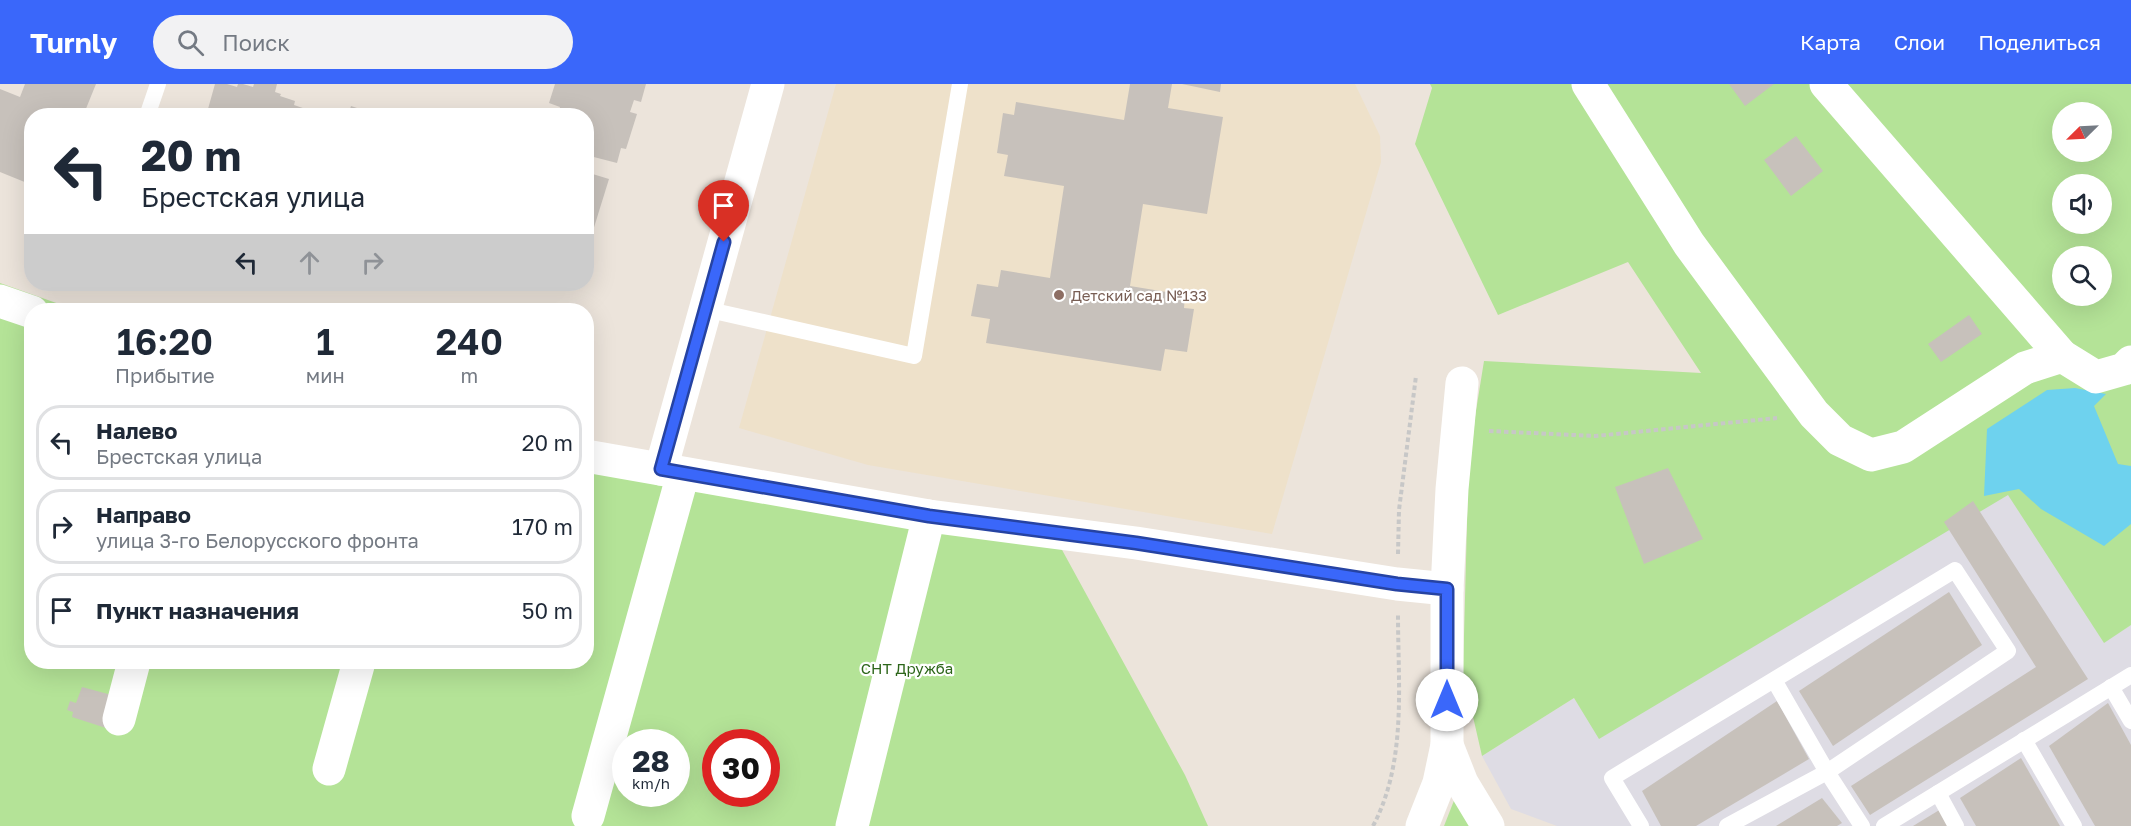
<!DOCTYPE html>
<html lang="ru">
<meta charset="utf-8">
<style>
:root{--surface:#fff;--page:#f2f2f3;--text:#1f2937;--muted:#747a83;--line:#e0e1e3;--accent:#3a67fa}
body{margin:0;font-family:"Golos Text",sans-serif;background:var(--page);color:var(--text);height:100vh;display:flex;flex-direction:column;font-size:22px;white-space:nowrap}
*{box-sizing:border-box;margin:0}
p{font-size:20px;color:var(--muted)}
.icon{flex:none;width:33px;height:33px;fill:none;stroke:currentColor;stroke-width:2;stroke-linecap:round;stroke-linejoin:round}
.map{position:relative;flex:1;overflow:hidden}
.details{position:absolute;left:24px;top:219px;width:570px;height:366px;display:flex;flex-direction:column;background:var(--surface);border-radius:24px;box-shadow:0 6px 24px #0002}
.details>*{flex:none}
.banner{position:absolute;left:24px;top:24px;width:570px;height:183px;border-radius:24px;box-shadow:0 6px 24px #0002;background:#fff;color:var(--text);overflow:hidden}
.needle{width:39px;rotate:246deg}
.tools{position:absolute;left:2052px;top:18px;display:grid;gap:12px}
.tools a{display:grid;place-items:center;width:60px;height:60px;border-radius:50%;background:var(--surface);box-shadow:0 6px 24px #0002;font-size:30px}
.speed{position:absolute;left:612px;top:645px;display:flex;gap:12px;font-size:30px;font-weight:700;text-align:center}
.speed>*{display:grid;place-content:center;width:78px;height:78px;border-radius:50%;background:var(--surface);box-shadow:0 6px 24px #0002;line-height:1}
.speed small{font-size:15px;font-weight:400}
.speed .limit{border:9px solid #d22;background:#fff;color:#111}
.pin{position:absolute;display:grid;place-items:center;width:51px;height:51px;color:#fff;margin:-62px -26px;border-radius:50% 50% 50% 0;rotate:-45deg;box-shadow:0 0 6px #0007}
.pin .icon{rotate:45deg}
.me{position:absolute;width:66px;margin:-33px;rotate:0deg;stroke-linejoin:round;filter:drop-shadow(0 0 4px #0008)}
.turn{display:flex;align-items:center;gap:21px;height:126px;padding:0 18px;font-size:27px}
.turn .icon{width:78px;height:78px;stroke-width:2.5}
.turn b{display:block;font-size:42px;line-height:51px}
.lanes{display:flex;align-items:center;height:57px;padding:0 18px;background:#0003;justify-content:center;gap:30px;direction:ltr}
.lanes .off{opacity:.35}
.eta{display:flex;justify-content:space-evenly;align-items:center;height:102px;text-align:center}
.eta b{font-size:36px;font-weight:600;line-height:42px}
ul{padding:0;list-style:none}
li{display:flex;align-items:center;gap:18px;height:75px;margin:0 12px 9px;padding:0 6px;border:3px solid var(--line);border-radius:24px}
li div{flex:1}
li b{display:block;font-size:22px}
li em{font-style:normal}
header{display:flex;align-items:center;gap:36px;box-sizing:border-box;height:84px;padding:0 30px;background:var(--accent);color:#fff}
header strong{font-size:28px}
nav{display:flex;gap:33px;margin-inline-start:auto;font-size:21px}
.search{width:420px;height:54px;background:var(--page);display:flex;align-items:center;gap:15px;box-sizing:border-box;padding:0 21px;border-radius:33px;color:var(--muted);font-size:22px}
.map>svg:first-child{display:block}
</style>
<header>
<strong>Turnly</strong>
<div class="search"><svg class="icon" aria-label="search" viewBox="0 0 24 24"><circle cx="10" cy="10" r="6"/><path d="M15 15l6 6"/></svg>Поиск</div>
<nav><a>Карта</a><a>Слои</a><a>Поделиться</a></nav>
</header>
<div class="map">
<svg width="2131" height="742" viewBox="0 0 2131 742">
<rect width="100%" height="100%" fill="#ece4db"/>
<path fill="#dedce4" d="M2008,410l96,148 27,-17v201h-574l-46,-17 -29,-53 92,-58 26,40z"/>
<path fill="#eee1ca" d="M836,0h519l25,52 1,26 -109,372 -404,-69 -129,-37z"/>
<g fill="#b4e397" fill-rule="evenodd">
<path d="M1430,0h701v541l-27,18 -96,-148 -409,244 -25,-41 -92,58 -19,-83 5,-187 7,-69 9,-56 217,12 -73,-111 -130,53 -83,-171 17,-56zM2062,28h40v40h-40zM2062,100h40v40h-40zM2062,172h40v40h-40z"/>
<path d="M0,199l76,27h-44v352h554l1,-219 468,94 130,238 23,51h-1208zM626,658h50v52h-50zM716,658h50v52h-50z"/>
<path d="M1455,714l15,28h-26z"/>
</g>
<path fill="#6ed2ee" d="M2075,304l31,6 -12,12 24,58 13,2v58l-27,22 -63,-37 -22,-20 -35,7 3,-67 60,-39z"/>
<g fill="#c7c1bb">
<path d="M25,0h71l-13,32h-51v69l-32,-13v-83l20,8z"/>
<path d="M215,0h12l10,3 1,-3h5l10,3 1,-3h23l-2,8 6,2 -1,2 15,5 -1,4 32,11h-120z"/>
<path d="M555,0h91l-5,18 -7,-2 -4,12 7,2 -11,35 -5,-1 -4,15 -31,-8v-39h-29l3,-9 -11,-4z"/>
<path d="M1130,0h42l-4,24 55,9 -16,97 -64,-10 -13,82 55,9 -1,13 10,1 -7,43 -22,-3 -4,22 -175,-28 4,-24 -19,-3 6,-32 21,3 3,-17 49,8 14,-92 -60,-10 4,-21 -11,-2 6,-40 11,2 2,-13 108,18z"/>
<path d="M1182,0h39l-1,8z"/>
<path d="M1729,0h45l-29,22z"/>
<path d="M351,22l21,7v3h-24z"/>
<path d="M1796,52l27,35 -32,25 -27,-36z"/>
<path d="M586,88l23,7 -22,71h-1z"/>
<path d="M1969,231l13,19 -41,28 -13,-18z"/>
<path d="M1668,384l35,71 -59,25 -29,-77z"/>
<path d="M1973,417l115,178 -218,136 -19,-29 185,-119 -92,-145z"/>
<path d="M1949,508l33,53 -149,101 -34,-55z"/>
<path d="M82,603l37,10 -10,32 -37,-12 1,-5 -6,-2 3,-9 6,2z"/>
<path d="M1777,617l32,58 -113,67h-35l-19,-35z"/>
<path d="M2108,619l23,42v81h-36l-46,-80z"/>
<path d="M2021,674l39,68h-84l-16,-28z"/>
<path d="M1822,714l20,25 -5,3h-61z"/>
<path d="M1941,725l8,17h-36z"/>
</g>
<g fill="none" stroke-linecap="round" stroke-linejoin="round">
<g stroke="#c7c7c7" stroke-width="4" stroke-dasharray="4.5 3" stroke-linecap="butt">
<path d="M1489,347l106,5 182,-18"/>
<path d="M1398,470l1,-44 17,-134"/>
<path d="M1373,742c34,-64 25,-141 25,-211"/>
</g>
<g stroke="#fff" stroke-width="16">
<path d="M147,32l11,-32"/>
<path d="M705,225l209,47 46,-272"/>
<path d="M2111,603l20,34"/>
<path d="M2024,656l50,86"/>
<path d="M1938,709l18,33"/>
<path d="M1641,742l-29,-48 343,-208 53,81 -181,121 -53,-92"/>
<path d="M1727,742l100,-54 35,54"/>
<path d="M1884,742l247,-151"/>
</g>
<g stroke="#fff" stroke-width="33">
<path d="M1588,0l101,160 125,170 26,26 31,15 32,-8 122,-79 37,-12 34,21 28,-8 7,-7"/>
<path d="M1826,0l236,272"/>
<path d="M0,217l32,11"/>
<path d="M586,372l343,60 207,27 261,41 50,5"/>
<path d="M661,385l107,-385"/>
<path d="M119,635l15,-57"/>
<path d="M1447,661l15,38 26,43"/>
<path d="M329,685l30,-107"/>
<path d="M588,732l95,-342"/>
<path d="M852,742l77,-310"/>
<path d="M1422,742l17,-43 8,-38v-156l5,-100 10,-106"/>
</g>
</g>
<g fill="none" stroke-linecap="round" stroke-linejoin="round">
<defs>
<path id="route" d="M724,158l-63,227 268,47 207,27 261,41 50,5v111"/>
</defs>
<use href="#route" stroke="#2643a2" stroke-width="15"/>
<use href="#route" stroke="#3a67fa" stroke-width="10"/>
</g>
<circle fill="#8d6e63" stroke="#fff" stroke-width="2" cx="1059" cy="211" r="6"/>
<g text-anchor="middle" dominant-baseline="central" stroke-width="4.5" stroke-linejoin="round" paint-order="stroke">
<g font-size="15" fill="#785e54" stroke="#fff" text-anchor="start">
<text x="1071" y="211">Детский сад №133</text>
</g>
<g font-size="15" fill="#2d661a" stroke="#fff">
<text x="907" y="584">СНТ Дружба</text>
</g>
</g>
</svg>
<div class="tools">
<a><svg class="needle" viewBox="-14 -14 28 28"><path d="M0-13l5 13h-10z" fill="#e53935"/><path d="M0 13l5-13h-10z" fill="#747a83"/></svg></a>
<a><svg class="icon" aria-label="sound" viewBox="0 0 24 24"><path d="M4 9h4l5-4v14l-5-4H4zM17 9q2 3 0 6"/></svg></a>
<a><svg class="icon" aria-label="search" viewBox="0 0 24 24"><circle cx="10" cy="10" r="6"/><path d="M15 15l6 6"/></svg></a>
</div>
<div class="speed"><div>28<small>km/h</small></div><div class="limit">30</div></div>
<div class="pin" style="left:724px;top:158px;background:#d93025"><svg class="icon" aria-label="arrive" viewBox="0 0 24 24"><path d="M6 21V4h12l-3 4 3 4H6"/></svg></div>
<svg class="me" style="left:1447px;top:616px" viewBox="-20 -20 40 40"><circle r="19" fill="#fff"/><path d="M0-13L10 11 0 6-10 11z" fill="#3a67fa"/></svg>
<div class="banner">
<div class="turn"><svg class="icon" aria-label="left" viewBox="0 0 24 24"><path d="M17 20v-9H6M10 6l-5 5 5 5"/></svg><div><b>20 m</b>Брестская улица</div></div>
<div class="lanes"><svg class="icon" aria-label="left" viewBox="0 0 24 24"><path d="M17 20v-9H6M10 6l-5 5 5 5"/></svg><svg class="icon off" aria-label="ahead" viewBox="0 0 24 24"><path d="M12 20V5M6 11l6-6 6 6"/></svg><svg class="icon off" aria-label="right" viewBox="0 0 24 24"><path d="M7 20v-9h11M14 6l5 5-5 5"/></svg></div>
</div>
<section class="details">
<div class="eta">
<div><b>16:20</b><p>Прибытие</p></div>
<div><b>1</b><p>мин</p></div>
<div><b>240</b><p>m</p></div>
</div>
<ul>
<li><svg class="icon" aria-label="left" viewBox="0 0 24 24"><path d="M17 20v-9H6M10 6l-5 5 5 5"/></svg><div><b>Налево</b><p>Брестская улица</p></div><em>20 m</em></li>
<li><svg class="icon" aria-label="right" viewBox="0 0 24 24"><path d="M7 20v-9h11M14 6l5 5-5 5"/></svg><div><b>Направо</b><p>улица 3-го Белорусского фронта</p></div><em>170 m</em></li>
<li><svg class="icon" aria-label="arrive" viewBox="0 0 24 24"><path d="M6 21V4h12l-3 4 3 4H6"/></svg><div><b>Пункт назначения</b></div><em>50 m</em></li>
</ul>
</section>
</div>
